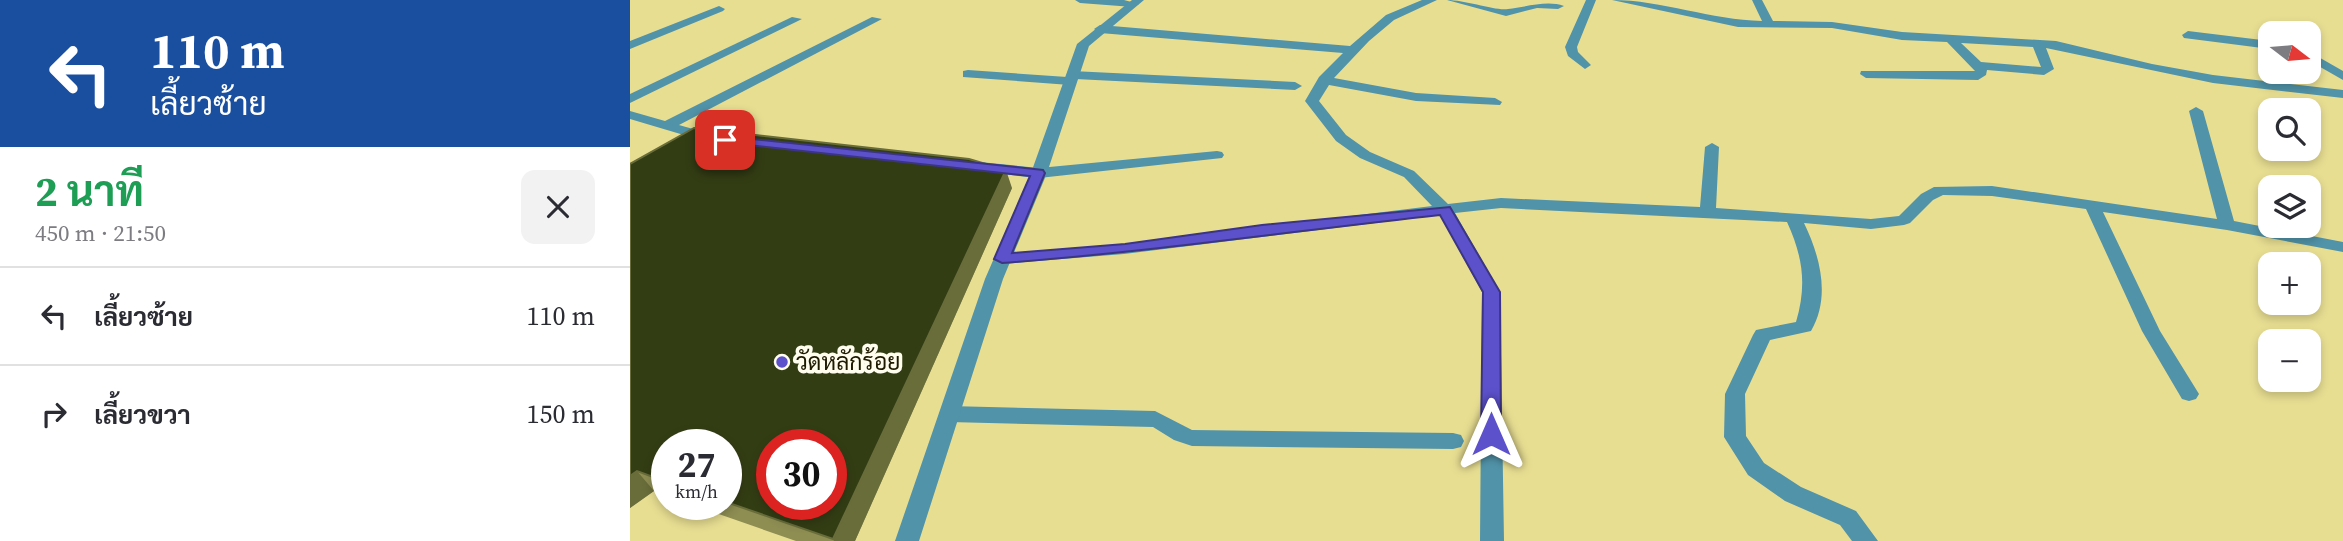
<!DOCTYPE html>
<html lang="th">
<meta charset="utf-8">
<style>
:root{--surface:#fff;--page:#f2f2f3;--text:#2b2b33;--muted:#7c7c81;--line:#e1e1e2}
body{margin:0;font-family:"Source Serif 4",Sarabun,serif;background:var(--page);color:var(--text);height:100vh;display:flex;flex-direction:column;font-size:26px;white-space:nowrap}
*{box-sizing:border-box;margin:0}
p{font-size:23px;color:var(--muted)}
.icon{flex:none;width:38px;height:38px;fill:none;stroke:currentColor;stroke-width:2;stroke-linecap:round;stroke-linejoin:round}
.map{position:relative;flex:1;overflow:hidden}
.drawer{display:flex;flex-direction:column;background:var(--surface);width:630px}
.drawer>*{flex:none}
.banner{background:#1a4fa0;color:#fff;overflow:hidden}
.needle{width:46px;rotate:106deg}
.fabs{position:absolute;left:1628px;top:21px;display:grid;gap:14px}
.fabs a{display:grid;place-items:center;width:63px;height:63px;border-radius:14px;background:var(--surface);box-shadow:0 4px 10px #0003;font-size:35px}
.speed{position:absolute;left:21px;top:429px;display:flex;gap:14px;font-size:35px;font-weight:700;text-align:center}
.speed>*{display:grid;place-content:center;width:91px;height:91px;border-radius:50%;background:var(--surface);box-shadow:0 4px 10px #0003;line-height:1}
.speed small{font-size:18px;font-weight:400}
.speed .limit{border:10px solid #d22;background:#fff;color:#111}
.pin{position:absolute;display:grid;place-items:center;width:60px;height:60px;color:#fff;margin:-30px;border-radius:14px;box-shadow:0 4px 10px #0006}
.me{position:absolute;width:77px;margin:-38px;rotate:0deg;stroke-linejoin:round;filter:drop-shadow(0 0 5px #0008)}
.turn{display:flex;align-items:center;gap:24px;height:147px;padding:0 35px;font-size:32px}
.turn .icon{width:91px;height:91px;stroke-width:2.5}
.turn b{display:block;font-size:49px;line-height:60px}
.round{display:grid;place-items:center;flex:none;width:74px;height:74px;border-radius:14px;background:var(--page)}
.head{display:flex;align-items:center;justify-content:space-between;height:119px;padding:0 35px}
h1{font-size:42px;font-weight:700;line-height:52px;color:#1e9e55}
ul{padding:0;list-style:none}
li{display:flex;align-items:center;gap:21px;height:98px;padding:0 35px;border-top:2px solid var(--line)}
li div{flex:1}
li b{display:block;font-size:26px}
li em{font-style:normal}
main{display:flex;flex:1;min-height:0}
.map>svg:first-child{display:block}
</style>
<main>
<section class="drawer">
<div class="banner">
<div class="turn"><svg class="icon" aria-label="left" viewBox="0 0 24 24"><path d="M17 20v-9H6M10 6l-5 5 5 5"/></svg><div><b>110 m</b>เลี้ยวซ้าย</div></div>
</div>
<div class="head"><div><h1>2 นาที</h1><p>450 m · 21:50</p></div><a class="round"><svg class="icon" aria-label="close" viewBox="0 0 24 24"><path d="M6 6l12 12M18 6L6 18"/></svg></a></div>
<ul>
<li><svg class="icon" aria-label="left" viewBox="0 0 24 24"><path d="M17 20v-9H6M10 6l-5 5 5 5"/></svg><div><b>เลี้ยวซ้าย</b></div><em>110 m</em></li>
<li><svg class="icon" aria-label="right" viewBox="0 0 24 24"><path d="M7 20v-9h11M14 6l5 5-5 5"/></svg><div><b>เลี้ยวขวา</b></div><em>150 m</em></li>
</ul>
</section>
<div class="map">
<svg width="1713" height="541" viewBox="0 0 1713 541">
<rect width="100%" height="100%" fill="#e8de92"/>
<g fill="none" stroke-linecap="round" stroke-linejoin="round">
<g fill="#5193a9" fill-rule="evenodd">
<path d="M445,0h49l15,4 -6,3 -53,-4z"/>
<path d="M792,0h15l-43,20 -25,21 -35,37 82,15 79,5 7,4 -2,3 -84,-4 -87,-16 -10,16 27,34 24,17 44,19 34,33 53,-6 199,9 5,-60 7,-4 7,4 -3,61 155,11 28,-3 22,-22 13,-7 58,-1 225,33 -28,-108 7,-4 7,4 31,110 109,21v10l-116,-22 -124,-18 57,119 39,63 -3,5 -7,2 -7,-2 -40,-68 -56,-122 -94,-13 -49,-1 -10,5 -23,23 -6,2 -33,4 -67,-6c16,33 27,74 7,108l-41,9 -25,54 1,42 18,27 37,24 55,24 22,30h-26l-12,-16 -55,-24 -37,-26 -24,-38 1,-43 28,-59 3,-5 40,-8c11,-37 7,-65 -9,-100l-286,-14 -46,5 45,79 4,249h-24l2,-249 -42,-77 -316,39 -122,10 -9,-5 9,-5 122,-10 308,-38 -28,-29 -44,-19 -24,-17 -31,-40 14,-24 24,-24 -243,-20 -6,-4 6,-4 250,21 36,-31z"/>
<path d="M817,0c19,0 48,11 61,9 18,-2 39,-9 56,-3l-6,3 -21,-1 -31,8z"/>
<path d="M956,0h10l-19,47 1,5 13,13 -6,4 -17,-13 -3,-9z"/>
<path d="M982,0c50,0 99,20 150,21l-10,-21h10l11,21 59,1 70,10 154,9 96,23 61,11 130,15v8l-130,-15 -167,-35 8,21 -10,6 -57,-5 -1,5 -8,5 -112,-2 -6,-4 1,-3h114l-28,-29 -45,-2 -70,-12 -94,-1zM1331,43l72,4 8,20 -60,-5z"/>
<path d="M89,6l6,3 -2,2 -93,38v-8z"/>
<path d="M162,17l10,2 -172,84v-9z"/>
<path d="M242,17l10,2 -203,106 35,10v6h-10l-74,-22v-8l35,10z"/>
<path d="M1558,31l82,10v8l-86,-11 -2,-3z"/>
<path d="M1678,51l35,20v9l-35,-20z"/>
<path d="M338,70l99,7v-5l5,-1 223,11 7,4 -7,4 -220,-11v5l-5,1 -107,-8v-6z"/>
<path d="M587,151l5,1 2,3 -2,3 -183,20 -59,-6 -8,-5 8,-5 59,6z"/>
<path d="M319,406l206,5 37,19 261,3 8,2 3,6 -3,6 -8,2 -261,-3 -18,-6 -21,-13 -204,-5 -7,-3 -3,-5 3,-5z"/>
</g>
<path fill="#5193a9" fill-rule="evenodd" d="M502,0h12l-55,46 -42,127 -44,106 -84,262h-24l90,-262 46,-106 46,-129z"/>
</g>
<path fill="#8e8e53" d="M0,164l382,24 -157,353h-59l-106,-37h36v-60h-59v52l-13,-5 -24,17z"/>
<g fill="#696d3a">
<path d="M376,170l6,18 -157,353h-21l-1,-2z"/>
<path d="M7,471l17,20 -24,17v-32z"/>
</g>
<path fill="#333d14" stroke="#696d3a" stroke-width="2" fill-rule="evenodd" d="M64,128l275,31 37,11 -173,369 -107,-37v-58h-59v38l-30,-11 -7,5v-312zM142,444h59v60h-59z"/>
<path fill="#5c51ca" stroke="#3c3583" stroke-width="2" d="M95,136l318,34 2,3 -33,80 113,-9 137,-19 188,-18 50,85 1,142 -3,5 -7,2 -7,-2 -3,-5 2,-142 -43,-77c-146,16 -291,37 -438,48l-8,-4 36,-83 -310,-34 -2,-2z"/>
<circle fill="#5c51ca" stroke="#fefdee" stroke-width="2.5" cx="152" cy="362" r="7"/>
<g text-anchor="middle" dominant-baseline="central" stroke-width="7" stroke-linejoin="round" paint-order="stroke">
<g font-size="23" fill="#1e1a00" stroke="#fefdee" text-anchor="start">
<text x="166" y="362">วัดหลักร้อย</text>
</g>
</g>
</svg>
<div class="fabs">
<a><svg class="needle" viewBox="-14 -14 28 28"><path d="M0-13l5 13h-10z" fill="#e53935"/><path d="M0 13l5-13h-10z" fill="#7c7c81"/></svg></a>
<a><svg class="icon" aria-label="search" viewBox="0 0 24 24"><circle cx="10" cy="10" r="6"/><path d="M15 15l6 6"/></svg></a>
<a><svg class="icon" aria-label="layers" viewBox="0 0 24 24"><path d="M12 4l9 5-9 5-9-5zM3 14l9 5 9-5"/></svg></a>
<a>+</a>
<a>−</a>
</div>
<div class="speed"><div>27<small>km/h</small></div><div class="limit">30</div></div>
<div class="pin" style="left:95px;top:140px;background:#d93025"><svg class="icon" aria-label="arrive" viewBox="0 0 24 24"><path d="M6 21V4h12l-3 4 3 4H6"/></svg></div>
<svg class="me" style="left:861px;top:434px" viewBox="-20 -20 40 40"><path d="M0-17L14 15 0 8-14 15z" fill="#5c51ca" stroke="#fff" stroke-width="4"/></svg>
</div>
</main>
